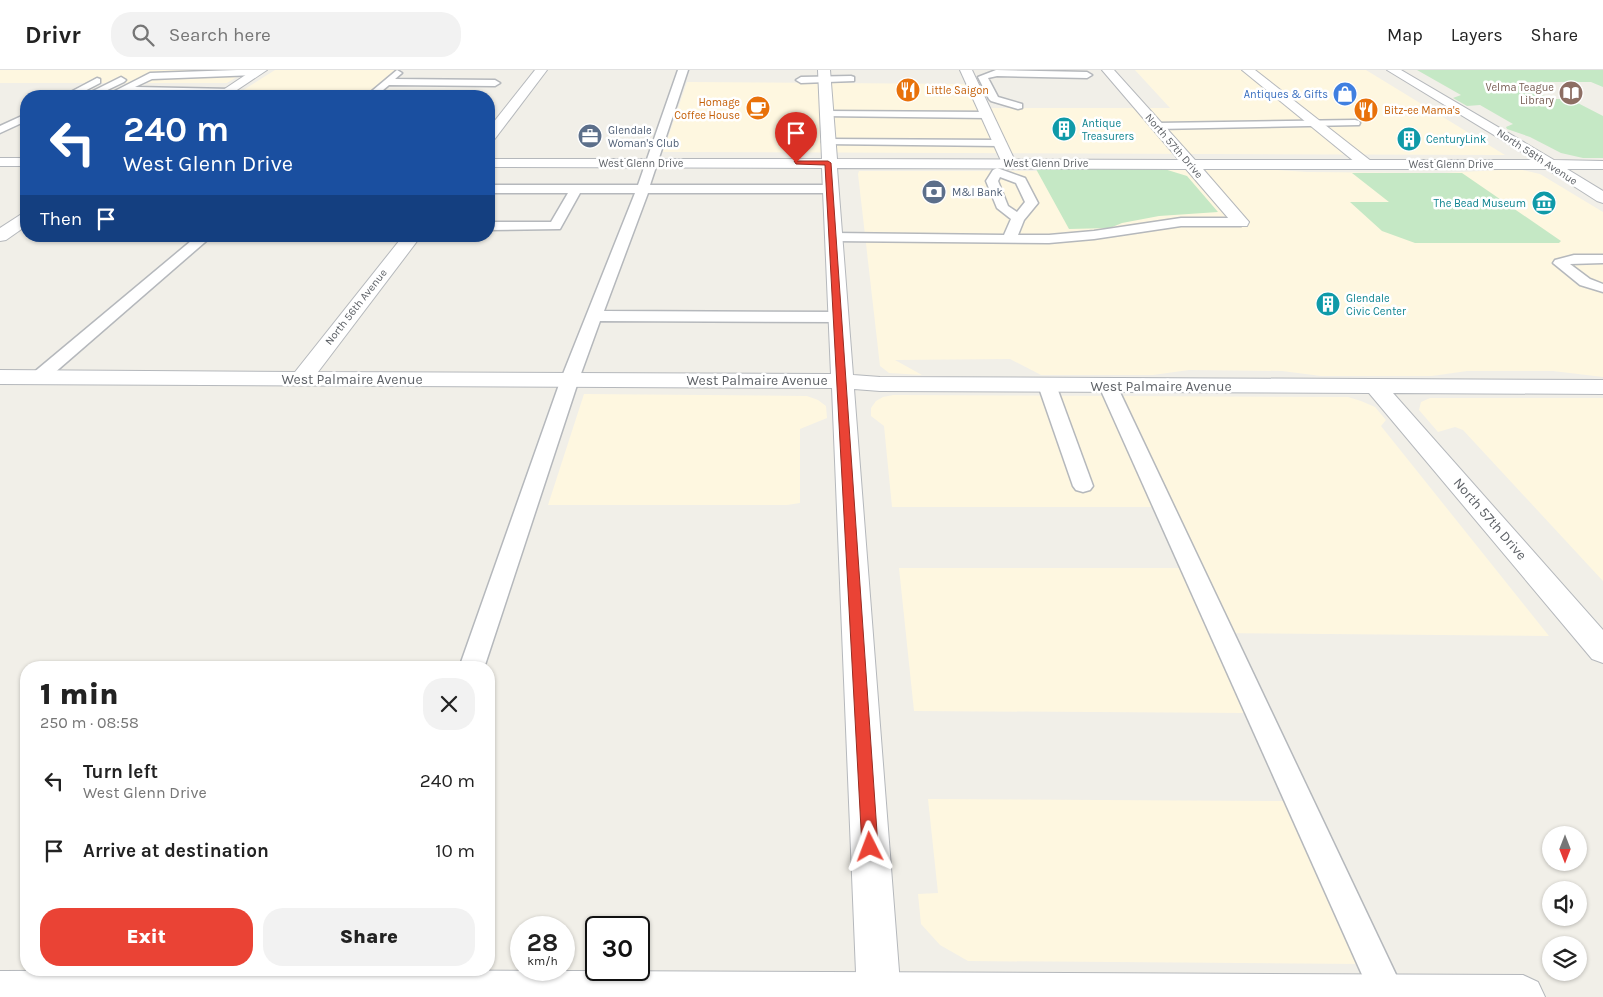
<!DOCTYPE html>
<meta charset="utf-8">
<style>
:root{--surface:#fff;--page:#f2f2f2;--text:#222;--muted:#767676;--line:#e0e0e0;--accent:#ea4335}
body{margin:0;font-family:Karla,sans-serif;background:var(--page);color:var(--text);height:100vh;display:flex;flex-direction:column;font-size:19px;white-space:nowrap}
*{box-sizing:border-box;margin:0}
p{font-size:16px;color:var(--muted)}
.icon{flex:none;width:28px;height:28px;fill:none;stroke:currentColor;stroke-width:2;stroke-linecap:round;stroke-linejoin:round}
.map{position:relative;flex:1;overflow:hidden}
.sheet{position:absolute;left:20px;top:591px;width:475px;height:315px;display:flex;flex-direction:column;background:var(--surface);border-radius:20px;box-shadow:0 1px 4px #0004}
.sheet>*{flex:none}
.top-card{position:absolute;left:20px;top:20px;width:475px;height:152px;border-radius:20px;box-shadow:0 1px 4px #0004;background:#1a4fa0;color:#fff;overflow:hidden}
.needle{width:32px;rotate:180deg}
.buttons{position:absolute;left:1542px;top:756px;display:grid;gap:10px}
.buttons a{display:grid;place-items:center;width:45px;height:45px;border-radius:50%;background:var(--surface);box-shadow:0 1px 4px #0004;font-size:25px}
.speed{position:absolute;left:510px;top:846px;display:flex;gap:10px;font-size:25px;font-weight:700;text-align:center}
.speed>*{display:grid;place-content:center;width:65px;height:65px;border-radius:50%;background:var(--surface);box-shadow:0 1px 4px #0004;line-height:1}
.speed small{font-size:12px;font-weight:400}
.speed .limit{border:2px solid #111;border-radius:8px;background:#fff;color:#111}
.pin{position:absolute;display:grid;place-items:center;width:42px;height:42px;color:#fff;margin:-51px -21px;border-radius:50% 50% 50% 0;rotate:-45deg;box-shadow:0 0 5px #0007}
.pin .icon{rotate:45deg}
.me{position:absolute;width:55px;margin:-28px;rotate:357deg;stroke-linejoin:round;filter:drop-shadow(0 0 4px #0008)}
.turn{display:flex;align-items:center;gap:18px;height:105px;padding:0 20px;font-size:22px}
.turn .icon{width:65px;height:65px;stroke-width:2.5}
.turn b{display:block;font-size:35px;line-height:42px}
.then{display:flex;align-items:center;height:48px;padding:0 20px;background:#0003;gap:10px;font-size:19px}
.round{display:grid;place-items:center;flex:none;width:52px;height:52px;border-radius:20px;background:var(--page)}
.headline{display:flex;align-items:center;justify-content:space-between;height:85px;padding:0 20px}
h1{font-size:30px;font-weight:800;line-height:38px}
.cta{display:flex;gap:10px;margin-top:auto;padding:10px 20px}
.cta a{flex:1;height:58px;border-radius:20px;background:var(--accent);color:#fff;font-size:20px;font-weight:800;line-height:58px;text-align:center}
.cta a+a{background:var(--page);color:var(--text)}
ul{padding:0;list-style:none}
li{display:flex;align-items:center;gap:15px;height:70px;padding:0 20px}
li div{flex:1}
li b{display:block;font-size:19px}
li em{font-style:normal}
header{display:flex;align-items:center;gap:30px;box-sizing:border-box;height:70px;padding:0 25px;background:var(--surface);border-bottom:1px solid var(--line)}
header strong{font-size:24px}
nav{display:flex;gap:28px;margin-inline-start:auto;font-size:18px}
.search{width:350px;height:45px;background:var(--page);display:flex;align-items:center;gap:12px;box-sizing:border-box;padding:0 18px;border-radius:20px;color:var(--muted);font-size:19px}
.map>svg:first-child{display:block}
</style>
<header>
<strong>Drivr</strong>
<div class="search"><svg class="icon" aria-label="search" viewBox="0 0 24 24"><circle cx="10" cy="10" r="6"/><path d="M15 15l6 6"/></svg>Search here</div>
<nav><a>Map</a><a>Layers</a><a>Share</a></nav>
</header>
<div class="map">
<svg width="1603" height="927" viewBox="0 0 1603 927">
<rect width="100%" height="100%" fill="#f1efe8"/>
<g fill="#fef7e0">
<path d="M0,0h248l-21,13h-227z"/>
<path d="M275,0h121l-31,26h-131z"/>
<path d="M1135,0h231l139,85 -842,-3 24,-70 281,2 12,24h190z"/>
<path d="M1140,98h110l57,4 135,1 76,-4 22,5 63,38v165l-50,-6h-86l-35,5h-111l-39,-5 -93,-1 -36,5h-112l-31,-16 -115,1 27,15 -33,-2 -9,-7 -22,-192 1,-3h252z"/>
<path d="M584,324l223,2 11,4 8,6 1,12 -27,11v74l-13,2h-239z"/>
<path d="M893,325l455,2 13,4 14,6 11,13 -5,6 168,210 -339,-3 35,80 -331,-2 -15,-143h282l-25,-61h-264l-8,-81 -13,-10v-8l5,-7 7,-4z"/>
<path d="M1430,328h173v183l-140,-151 -8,-3 -17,5 -19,-22 2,-8z"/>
<path d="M928,729l357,2 76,163 -393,-3 -28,-16 -19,-21 -3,-30 20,-1z"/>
</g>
<g fill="#c5e8c5">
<path d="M1417,0h186v17l-12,-5h-74l33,17h20l33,17v42h-20l-22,-5 -31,-16 -23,-8 -1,-2 7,-3 -33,-19 -13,1 -14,-8 8,-3z"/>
<path d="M1161,98l26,8 31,36 -59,4 -37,7 -12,5 -41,1 -33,-60z"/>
<path d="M1352,103h110l99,68 -2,2h-144l-33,-12 -32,-29h39z"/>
</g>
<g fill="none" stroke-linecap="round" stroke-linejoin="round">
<defs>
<g id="service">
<path d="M237,0h23l2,2 -5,3 -105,4 -17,8 96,2v4l-3,1 -104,-1 -7,3h-12l45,-23z"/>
<path d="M397,0l5,3 -7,6 100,1 5,3 -5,3 -106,-1 -13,11h-10z"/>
<path d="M678,0h10l-38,115h180l6,4 -6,4h-182l-44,118 235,1 6,2 2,3 -2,3 -6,2 -239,-1 -21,58 -95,289h-25l102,-289 74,-186h-55l-20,36 -71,1v-8h62l17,-29h-79v-8h149z"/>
<path d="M996,0l91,2 5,3 -5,3 -90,-2 -9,2 10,19 24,7v4l-4,1 -27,-8 -2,-2 -11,-22z"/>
<path d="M851,6l3,1v4l-53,2 -5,-3 5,-3z"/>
<path d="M121,7l5,3 -2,2 -29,14h-12z"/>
<path d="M97,8l3,1v4l-25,13h-12z"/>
<path d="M826,41l161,1 5,3 -5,3 -165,-2 -1,-2z"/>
<path d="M26,44v7l-26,12v-7z"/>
<path d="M1355,50l4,1 1,2 -1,2 -202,4 -5,-3 5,-3z"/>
<path d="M827,69l173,1 5,3 -5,3 -177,-2 -1,-2 1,-2z"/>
<path d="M997,98l28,10 13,25 -14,17 -6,15h31l45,-4 87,-13h60l7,4 -7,4h-60l-87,13 -45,4 -216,-2 -7,-4 7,-4 171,2 7,-16 -14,-11 -11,-27 7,-11zM1000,107l16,6 9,19 -8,10 -9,-6 -10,-25z"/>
<path d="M197,166h15l-167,145 -6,1 -6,-1 -3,-4 3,-4z"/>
<path d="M1574,185h29v8l-33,1 20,15 13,5v8l-23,-7 -27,-22 2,-3z"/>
<path d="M1047,310l6,1 3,4 37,101 -3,4 -7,2 -7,-2 -3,-4 -35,-101 3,-4z"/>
<path d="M1108,311l6,1 3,4 283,597 4,14h-32l-273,-611 3,-4z"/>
</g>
<g id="pedestrian">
<path d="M960,0h12l44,93 -2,3h-10l-2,-3z"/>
<path d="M1242,0h13l116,91 2,3 -2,3h-10z"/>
</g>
<g id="minor">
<path d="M253,0h14l-39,26h-14z"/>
<path d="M535,0h12l-53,70 -5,1v-13z"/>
<path d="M818,0h12l7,89 342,1 -77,-90h12l81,90h340l-148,-90h14l153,90 49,1v8h-36l36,22v12l-6,-2 -50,-32h-344l46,53 -2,4h-12l-49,-57 -349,-1 16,207 27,2 723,3v14l-210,-1 210,237v33l-11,-4 -223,-266 -489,-2 -26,-2 47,608h-44l-25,-609 -832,-4v-14l295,2 108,-136h18l-103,136 513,2 -9,-206 -333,-1v-8h333z"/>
<rect x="0" y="88" width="26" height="8"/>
<path d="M26,144v12l-20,14 -6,1v-13l20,-13z"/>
</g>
<path id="tertiary" d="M359,900l1164,5 15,7 7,15h-1545v-26z"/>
</defs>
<use href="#service" stroke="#b5b8bc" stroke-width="3"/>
<use href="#pedestrian" stroke="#b5b8bc" stroke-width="2"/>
<use href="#minor" stroke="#b5b8bc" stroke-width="2"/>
<use href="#tertiary" stroke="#b5b8bc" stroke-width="2"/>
<use href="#service" fill="#fff" fill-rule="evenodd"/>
<use href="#pedestrian" fill="#fff" fill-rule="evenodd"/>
<use href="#minor" fill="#fff" fill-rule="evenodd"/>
<use href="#tertiary" fill="#fff" fill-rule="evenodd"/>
</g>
<path fill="#ea4335" stroke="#982c22" d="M794,91h34l3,2 47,684 -3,5 -5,2 -6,-2 -2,-5 -37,-682 -29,-1z"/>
<defs>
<symbol id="restaurant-disc" viewBox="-11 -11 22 22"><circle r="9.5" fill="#e8710a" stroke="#fff"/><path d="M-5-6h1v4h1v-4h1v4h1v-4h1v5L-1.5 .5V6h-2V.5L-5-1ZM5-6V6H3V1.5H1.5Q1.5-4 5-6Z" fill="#fff"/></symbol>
<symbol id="library-disc" viewBox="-11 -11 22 22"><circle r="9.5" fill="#8d6e63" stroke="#fff"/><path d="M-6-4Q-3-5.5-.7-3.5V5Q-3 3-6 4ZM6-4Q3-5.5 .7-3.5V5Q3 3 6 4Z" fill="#fff"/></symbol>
<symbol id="shop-disc" viewBox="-11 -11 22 22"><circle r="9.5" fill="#3f7fe0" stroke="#fff"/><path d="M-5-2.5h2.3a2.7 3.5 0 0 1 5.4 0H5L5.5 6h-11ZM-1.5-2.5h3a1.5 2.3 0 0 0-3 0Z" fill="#fff"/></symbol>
<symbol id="cafe-disc" viewBox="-11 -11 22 22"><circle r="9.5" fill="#e8710a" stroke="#fff"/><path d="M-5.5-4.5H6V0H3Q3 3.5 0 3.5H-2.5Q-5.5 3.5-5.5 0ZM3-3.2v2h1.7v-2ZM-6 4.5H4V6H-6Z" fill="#fff"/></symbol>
<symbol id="building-disc" viewBox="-11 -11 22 22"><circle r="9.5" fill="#0f9aa8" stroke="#fff"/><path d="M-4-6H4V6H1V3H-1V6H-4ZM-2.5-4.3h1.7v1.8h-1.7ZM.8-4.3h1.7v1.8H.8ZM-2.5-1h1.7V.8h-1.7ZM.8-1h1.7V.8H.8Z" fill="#fff"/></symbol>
<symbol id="office-disc" viewBox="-11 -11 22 22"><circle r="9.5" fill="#5c6f8a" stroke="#fff"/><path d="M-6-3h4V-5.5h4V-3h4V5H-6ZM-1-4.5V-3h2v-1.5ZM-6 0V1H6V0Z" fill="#fff"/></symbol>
<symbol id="bank-disc" viewBox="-11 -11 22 22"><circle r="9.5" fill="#5c6f8a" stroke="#fff"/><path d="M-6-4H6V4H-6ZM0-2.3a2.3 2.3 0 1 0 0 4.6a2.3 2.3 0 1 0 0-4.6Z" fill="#fff"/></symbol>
<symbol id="museum-disc" viewBox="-11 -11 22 22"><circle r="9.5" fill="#0f9aa8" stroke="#fff"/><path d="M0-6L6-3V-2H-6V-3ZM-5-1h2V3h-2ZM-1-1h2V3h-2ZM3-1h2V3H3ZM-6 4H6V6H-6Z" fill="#fff"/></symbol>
</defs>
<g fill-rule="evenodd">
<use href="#restaurant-disc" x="894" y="6" width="28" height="28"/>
<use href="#library-disc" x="1557" y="9" width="28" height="28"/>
<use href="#shop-disc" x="1331" y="10" width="28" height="28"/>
<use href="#cafe-disc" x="744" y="24" width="28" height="28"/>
<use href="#restaurant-disc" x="1352" y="26" width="28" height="28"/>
<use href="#building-disc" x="1050" y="45" width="28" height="28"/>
<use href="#office-disc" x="576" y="52" width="28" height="28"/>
<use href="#building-disc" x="1395" y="55" width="28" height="28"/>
<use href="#bank-disc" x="920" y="108" width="28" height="28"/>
<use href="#museum-disc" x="1530" y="119" width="28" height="28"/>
<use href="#building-disc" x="1314" y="220" width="28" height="28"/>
</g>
<g text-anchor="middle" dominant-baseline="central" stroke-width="5" stroke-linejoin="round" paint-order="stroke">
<g font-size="11" fill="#785e54" stroke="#fff" text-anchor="end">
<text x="1554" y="17">Velma Teague<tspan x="1554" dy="13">Library</tspan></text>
</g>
<g font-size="11" fill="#c56008" stroke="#fff" text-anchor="start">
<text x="926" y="20">Little Saigon</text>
<text x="740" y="32" text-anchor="end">Homage<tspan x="740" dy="13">Coffee House</tspan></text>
<text x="1384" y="40">Bitz-ee Mama's</text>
</g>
<g font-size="11" fill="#366cbe" stroke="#fff" text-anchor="end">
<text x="1328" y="24">Antiques &amp; Gifts</text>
</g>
<g font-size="11" fill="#0d838f" stroke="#fff" text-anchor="start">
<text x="1082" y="53">Antique<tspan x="1082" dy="13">Treasurers</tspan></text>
<text x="1426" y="69">CenturyLink</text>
<text x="1526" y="133" text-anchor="end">The Bead Museum</text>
<text x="1346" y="228">Glendale<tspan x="1346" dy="13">Civic Center</tspan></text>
</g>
<g font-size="11" fill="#4e5e75" stroke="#fff" text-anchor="start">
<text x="608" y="60">Glendale<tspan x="608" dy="13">Woman's Club</tspan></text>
<text x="952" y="122">M&amp;I Bank</text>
</g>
<g font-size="11" fill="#5f6368" stroke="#fff">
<text transform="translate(1174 76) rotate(49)">North 57th Drive</text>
<text transform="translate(1537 87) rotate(33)">North 58th Avenue</text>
<text x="641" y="93">West Glenn Drive</text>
<text x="1046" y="93">West Glenn Drive</text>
<text x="1451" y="94">West Glenn Drive</text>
<text transform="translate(356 237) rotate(-52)">North 56th Avenue</text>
</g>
<g font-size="14" fill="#5f6368" stroke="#fff">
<text x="352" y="309">West Palmaire Avenue</text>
<text x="757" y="310">West Palmaire Avenue</text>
<text x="1161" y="316">West Palmaire Avenue</text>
<text transform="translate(1490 449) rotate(49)">North 57th Drive</text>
</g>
</g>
</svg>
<div class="buttons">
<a><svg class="needle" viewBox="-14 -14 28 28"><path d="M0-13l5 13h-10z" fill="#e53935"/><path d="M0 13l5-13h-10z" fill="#767676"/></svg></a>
<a><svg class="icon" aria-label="sound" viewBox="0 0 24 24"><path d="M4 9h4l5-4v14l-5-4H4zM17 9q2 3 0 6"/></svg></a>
<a><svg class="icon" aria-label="layers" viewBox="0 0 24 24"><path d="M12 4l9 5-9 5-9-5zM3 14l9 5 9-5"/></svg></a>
</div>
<div class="speed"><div>28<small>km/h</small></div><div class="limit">30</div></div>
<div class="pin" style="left:796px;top:93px;background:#d93025"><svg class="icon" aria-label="arrive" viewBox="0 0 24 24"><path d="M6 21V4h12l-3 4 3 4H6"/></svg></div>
<svg class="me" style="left:870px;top:777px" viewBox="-20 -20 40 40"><path d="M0-17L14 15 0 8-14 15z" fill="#ea4335" stroke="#fff" stroke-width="4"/></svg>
<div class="top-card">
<div class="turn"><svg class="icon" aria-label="left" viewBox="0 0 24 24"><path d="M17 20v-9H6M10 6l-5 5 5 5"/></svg><div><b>240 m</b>West Glenn Drive</div></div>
<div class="then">Then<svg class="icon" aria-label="arrive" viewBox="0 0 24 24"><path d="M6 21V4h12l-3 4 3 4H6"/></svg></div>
</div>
<section class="sheet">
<div class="headline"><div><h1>1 min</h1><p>250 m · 08:58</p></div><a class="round"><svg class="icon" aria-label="close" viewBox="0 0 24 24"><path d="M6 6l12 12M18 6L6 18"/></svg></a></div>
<ul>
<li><svg class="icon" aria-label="left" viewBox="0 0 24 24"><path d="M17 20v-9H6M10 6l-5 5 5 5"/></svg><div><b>Turn left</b><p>West Glenn Drive</p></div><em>240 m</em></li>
<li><svg class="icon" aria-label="arrive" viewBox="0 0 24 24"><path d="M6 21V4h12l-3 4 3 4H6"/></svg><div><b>Arrive at destination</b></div><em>10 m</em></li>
</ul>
<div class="cta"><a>Exit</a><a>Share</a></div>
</section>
</div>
